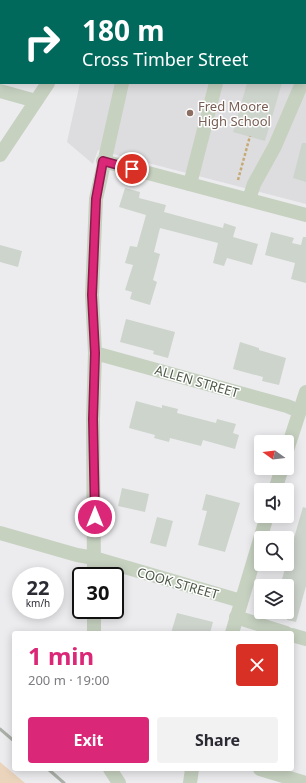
<!DOCTYPE html>
<meta charset="utf-8">
<style>
:root{--surface:#fff;--page:#f2f2f3;--text:#2b2b33;--muted:#7c7c81;--accent:#db2777}
body{margin:0;font-family:"Noto Sans",sans-serif;background:var(--page);color:var(--text);height:100vh;display:flex;flex-direction:column;font-size:15px;white-space:nowrap}
*{box-sizing:border-box;margin:0}
p{font-size:13px;color:var(--muted)}
.icon{flex:none;width:22px;height:22px;fill:none;stroke:currentColor;stroke-width:2;stroke-linecap:round;stroke-linejoin:round}
.map{position:relative;flex:1;overflow:hidden}
.sheet{position:absolute;left:12px;top:631px;width:282px;height:140px;display:flex;flex-direction:column;background:var(--surface);border-radius:4px;box-shadow:0 2px 10px #0003}
.sheet>*{flex:none}
.top-card{position:absolute;left:0px;top:0px;width:306px;height:84px;box-shadow:0 2px 10px #0003;background:#00695c;color:#fff;overflow:hidden}
.needle{width:26px;rotate:285deg}
.controls{position:absolute;left:254px;top:435px;display:grid;gap:8px}
.controls a{display:grid;place-items:center;width:40px;height:40px;border-radius:4px;background:var(--surface);box-shadow:0 2px 10px #0003;font-size:20px}
.speed{position:absolute;left:12px;top:567px;display:flex;gap:8px;font-size:20px;font-weight:700;text-align:center}
.speed>*{display:grid;place-content:center;width:52px;height:52px;border-radius:50%;background:var(--surface);box-shadow:0 2px 10px #0003;line-height:1}
.speed small{font-size:10px;font-weight:400}
.speed .limit{border:2px solid #111;border-radius:6px;background:#fff;color:#111}
.pin{position:absolute;display:grid;place-items:center;width:34px;height:34px;color:#fff;margin:-17px;border:2px solid #fff;border-radius:50%;box-shadow:0 1px 4px #0007}
.me{position:absolute;width:44px;margin:-22px;rotate:0deg;stroke-linejoin:round;filter:drop-shadow(0 0 3px #0008)}
.turn{display:flex;align-items:center;gap:14px;height:84px;padding:0 16px;font-size:18px}
.turn .icon{width:52px;height:52px;stroke-width:2.5}
.turn b{display:block;font-size:28px;line-height:34px}
.round{display:grid;place-items:center;flex:none;width:42px;height:42px;border-radius:4px;background:var(--page)}
.head{display:flex;align-items:center;justify-content:space-between;height:68px;padding:0 16px}
h1{font-size:24px;font-weight:700;line-height:30px;color:var(--accent)}
.cta{display:flex;gap:8px;margin-top:auto;padding:8px 16px}
.cta a{flex:1;height:46px;border-radius:4px;background:var(--accent);color:#fff;font-size:16px;font-weight:700;line-height:46px;text-align:center}
.cta a+a{background:var(--page);color:var(--text)}
.map>svg:first-child{display:block}
</style>
<div class="map">
<svg width="306" height="783" viewBox="0 0 306 783">
<rect width="100%" height="100%" fill="#ececef"/>
<path fill="#dddde0" d="M126,0h180v204l-208,-54 -5,14 -26,-22 13,-59h225v-82z"/>
<path fill="#ebd4bc" d="M0,762l25,21h-25z"/>
<g fill="#cdd4cc">
<path d="M247,83h35l-17,58 -32,-9z"/>
<path d="M302,143h4v39l-13,-4z"/>
<path d="M125,188l15,4 -1,6 27,7 -2,7 59,16 1,-5 12,4 -3,10 25,7 -6,21 -25,-7 -3,8 -11,-3 5,-20 -58,-15 -6,24 6,2 -7,26 4,2 -7,23 -20,-6 2,-7 -7,-2 8,-25 -8,-2 5,-17 7,1 9,-32 -27,-8z"/>
<path d="M271,232l23,6 -2,5 9,2 2,-8h3v46l-15,-4 4,-16 -30,-8z"/>
<path d="M0,245l22,6 -4,16 -18,-5z"/>
<path d="M126,319l49,13 -7,26 -15,-4 1,-3 -34,-9z"/>
<path d="M240,342l19,6v2l27,8 -7,27 -17,-4 1,-4 -30,-8z"/>
<path d="M136,401l26,7v-3l16,4 -1,4 39,10 1,-4 19,5 -3,9 6,2 -4,14 -32,-9 -2,6 -31,-8 -1,4 -15,-4 1,-3 -26,-7z"/>
<path d="M122,488l27,6 -4,18 -27,-6z"/>
<path d="M206,494l34,9 -15,49 -27,-7 9,-34 -5,-1z"/>
<path d="M303,507l3,1v78l-10,36 -9,-2v-34h-7z"/>
<path d="M157,517l16,4 -7,26 -16,-4z"/>
<path d="M177,613l36,9 -3,11h-39z"/>
</g>
<g fill="none" stroke-linecap="round" stroke-linejoin="round">
<g stroke="#c6aa76" stroke-width="2.5" stroke-dasharray="3 2" stroke-linecap="butt">
<path d="M186,0v1"/>
<path d="M238,180l12,-44"/>
</g>
<g stroke="#c6d1c0" stroke-width="14">
<path d="M169,0l2,1"/>
<path d="M105,1l1,-1"/>
<path d="M158,1l1,-1"/>
<path d="M0,91l36,10"/>
<path d="M0,155l48,-72"/>
<path d="M103,161l203,54"/>
<path d="M190,184l26,-101"/>
<path d="M249,199l5,-15 21,-38 27,-63"/>
<path d="M95,353l192,53 12,5"/>
<path d="M287,450l19,-58"/>
<path d="M275,490l7,-22"/>
<path d="M0,533l77,22 17,3 147,43"/>
<path d="M94,576l-1,-157 2,-66 -3,-58 4,-96 26,-116"/>
<path d="M236,617l50,16"/>
<path d="M94,633v-23"/>
<path d="M232,633l35,-117"/>
<path d="M292,635l14,4"/>
<path d="M110,769l9,14"/>
<path d="M260,769l46,14"/>
<path d="M190,783l2,-14"/>
</g>
<g stroke="#aab0a8" stroke-width="3">
<path d="M0,729l14,12"/>
<path d="M48,769l16,14"/>
</g>
</g>
<g fill="none" stroke-linecap="round" stroke-linejoin="round">
<defs>
<path id="route" d="M95,517l-2,-98 2,-66 -3,-58 4,-96 7,-38 29,8"/>
</defs>
<use href="#route" stroke="#8e194d" stroke-width="10"/>
<use href="#route" stroke="#db2777" stroke-width="7"/>
</g>
<circle fill="#8d6e63" stroke="#fff" stroke-width="1.5" cx="190" cy="113" r="4"/>
<g text-anchor="middle" dominant-baseline="central" stroke-width="3" stroke-linejoin="round" paint-order="stroke">
<g font-size="13" fill="#785e54" stroke="#fff" text-anchor="start">
<text x="198" y="106">Fred Moore<tspan x="198" dy="15">High School</tspan></text>
</g>
<g font-size="13" fill="#4d5846" stroke="#fff">
<text transform="translate(197 381) rotate(16)">ALLEN STREET</text>
<text transform="translate(178 583) rotate(16)">COOK STREET</text>
</g>
</g>
</svg>
<div class="controls">
<a><svg class="needle" viewBox="-14 -14 28 28"><path d="M0-13l5 13h-10z" fill="#e53935"/><path d="M0 13l5-13h-10z" fill="#7c7c81"/></svg></a>
<a><svg class="icon" aria-label="sound" viewBox="0 0 24 24"><path d="M4 9h4l5-4v14l-5-4H4zM17 9q2 3 0 6"/></svg></a>
<a><svg class="icon" aria-label="search" viewBox="0 0 24 24"><circle cx="10" cy="10" r="6"/><path d="M15 15l6 6"/></svg></a>
<a><svg class="icon" aria-label="layers" viewBox="0 0 24 24"><path d="M12 4l9 5-9 5-9-5zM3 14l9 5 9-5"/></svg></a>
</div>
<div class="speed"><div>22<small>km/h</small></div><div class="limit">30</div></div>
<div class="pin" style="left:132px;top:169px;background:#d93025"><svg class="icon" aria-label="arrive" viewBox="0 0 24 24"><path d="M6 21V4h12l-3 4 3 4H6"/></svg></div>
<svg class="me" style="left:95px;top:517px" viewBox="-20 -20 40 40"><circle r="17" fill="#db2777" stroke="#fff" stroke-width="3"/><path d="M0-11L8 9 0 5-8 9z" fill="#fff"/></svg>
<div class="top-card">
<div class="turn"><svg class="icon" aria-label="right" viewBox="0 0 24 24"><path d="M7 20v-9h11M14 6l5 5-5 5"/></svg><div><b>180 m</b>Cross Timber Street</div></div>
</div>
<section class="sheet">
<div class="head"><div><h1>1 min</h1><p>200 m · 19:00</p></div><a class="round" style="background:#d93025;color:#fff"><svg class="icon" aria-label="close" viewBox="0 0 24 24"><path d="M6 6l12 12M18 6L6 18"/></svg></a></div>
<div class="cta"><a>Exit</a><a>Share</a></div>
</section>
</div>
